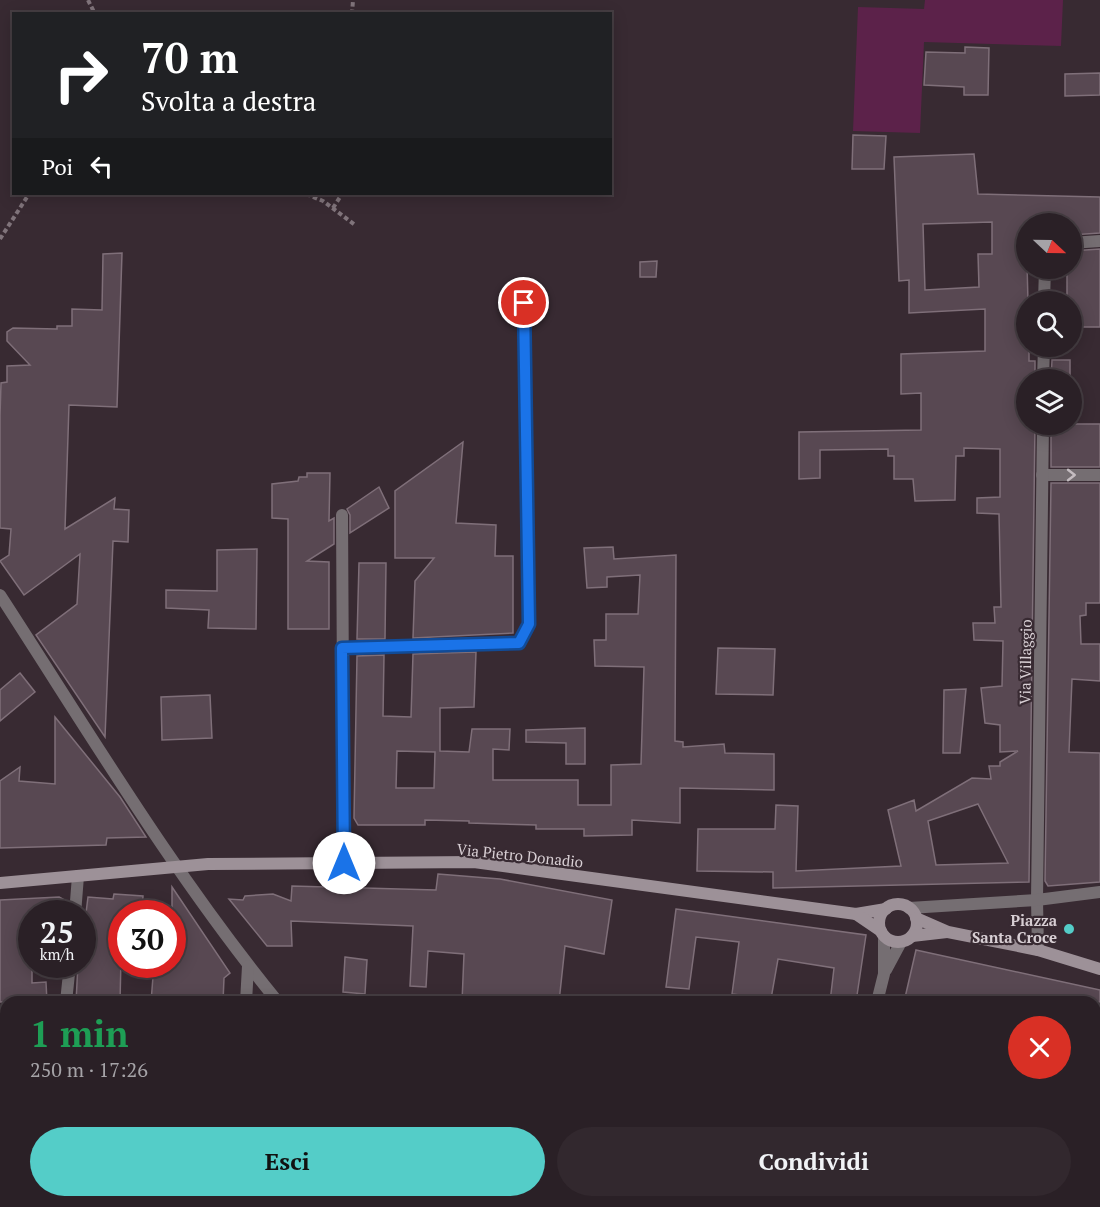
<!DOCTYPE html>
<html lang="it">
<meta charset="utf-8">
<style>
:root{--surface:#2a2026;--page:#32282e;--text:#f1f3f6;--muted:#a5a3a7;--line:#463e43;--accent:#54cdc8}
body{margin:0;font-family:"PT Serif",serif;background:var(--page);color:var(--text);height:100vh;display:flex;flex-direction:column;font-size:22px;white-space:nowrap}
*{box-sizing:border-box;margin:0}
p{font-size:20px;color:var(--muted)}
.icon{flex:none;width:33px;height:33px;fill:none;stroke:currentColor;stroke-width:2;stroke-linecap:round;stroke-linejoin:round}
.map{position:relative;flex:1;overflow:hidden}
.sheet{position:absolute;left:0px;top:996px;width:1101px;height:212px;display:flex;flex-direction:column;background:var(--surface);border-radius:18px 18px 0 0;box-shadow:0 3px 15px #0003,0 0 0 2px var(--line)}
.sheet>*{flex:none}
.hud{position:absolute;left:12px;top:12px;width:600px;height:183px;border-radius:0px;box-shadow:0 3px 15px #0003,0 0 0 2px var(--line);background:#202124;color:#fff;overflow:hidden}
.needle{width:39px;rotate:112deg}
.buttons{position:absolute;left:1016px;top:213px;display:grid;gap:12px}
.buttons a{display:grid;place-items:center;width:66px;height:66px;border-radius:50%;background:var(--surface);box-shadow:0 3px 15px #0003,0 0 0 2px var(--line);font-size:30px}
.speed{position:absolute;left:18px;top:900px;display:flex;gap:12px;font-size:30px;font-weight:700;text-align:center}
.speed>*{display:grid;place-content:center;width:78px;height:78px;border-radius:50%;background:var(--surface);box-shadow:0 3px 15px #0003,0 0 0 2px var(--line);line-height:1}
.speed small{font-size:15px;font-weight:400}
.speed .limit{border:9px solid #d22;background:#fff;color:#111}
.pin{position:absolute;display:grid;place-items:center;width:51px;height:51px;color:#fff;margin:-26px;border:3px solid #fff;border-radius:50%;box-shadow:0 2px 6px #0007}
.me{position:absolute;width:66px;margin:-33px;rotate:0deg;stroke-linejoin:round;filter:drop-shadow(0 0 4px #0008)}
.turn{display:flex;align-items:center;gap:21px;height:126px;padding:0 30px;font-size:27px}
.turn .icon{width:78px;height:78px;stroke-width:2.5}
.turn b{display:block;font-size:42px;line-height:51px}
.then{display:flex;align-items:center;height:57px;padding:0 30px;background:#0003;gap:12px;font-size:22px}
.round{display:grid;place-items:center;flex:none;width:63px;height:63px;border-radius:32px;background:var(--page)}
.overview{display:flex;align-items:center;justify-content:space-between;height:102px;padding:0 30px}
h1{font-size:36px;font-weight:700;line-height:45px;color:#1e9e55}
.action{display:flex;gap:12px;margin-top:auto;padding:12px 30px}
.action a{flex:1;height:69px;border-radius:36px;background:var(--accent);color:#111;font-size:24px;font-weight:700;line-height:69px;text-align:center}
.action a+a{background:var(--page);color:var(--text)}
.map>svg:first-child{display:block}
</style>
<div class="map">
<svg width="1100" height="1207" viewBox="0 0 1100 1207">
<rect width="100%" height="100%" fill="#382a32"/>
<path fill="#5c224a" d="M925,0h138l-2,46 -137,-4 -4,91 -67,-2 5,-124 66,2z"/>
<g fill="#584852" stroke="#7f6f79" stroke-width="1.5" fill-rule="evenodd">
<path d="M965,47l24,1 -1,47h-24v-8l-40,-2 2,-33 39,1z"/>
<path d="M1100,73v22l-35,1v-22z"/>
<path d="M853,135l33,1 -2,33h-32z"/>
<path d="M974,154l4,40 122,3v36l-29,2v-11h-45l2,78h-2v44h3v15h6v19h-9v44h9l-6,458 -256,6v-16l-76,-1 1,-42h77l1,-24 22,1 -2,65 105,-5 -13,-56 26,-10 2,11 56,-33 19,1 -2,-13h11v-4l18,-11 -18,1v-27l-15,-2 -4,-35 21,-2 1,-45 -29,-1 -1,-17h22l-1,-16h7l-2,-93 -22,-1v-15l23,-1v-48l-36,-1v8h-8l-1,44 -40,1 -2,-22h-19v-23h-6v-7l-68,1v28l-21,1v-47l122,-2v-37l-20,1v-40l84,-3v-42l-76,4v-33l-10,1 -5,-124zM992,222v32h-14l1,33 -54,3 -2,-66zM978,804l30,59 -72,2 -8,-44z"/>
<path d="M1100,249v78h-29v-25h-4v-34h4v-17z"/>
<path d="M122,253l-5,154 -48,-2 -4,124 50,-31 -1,11 15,1 -1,32 -15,-1 -8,196 -69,-102 41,-31 3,-50 -56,41 -24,-34 9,-6 2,-26 -11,-1v-112l1,-33 6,-1v-16l23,-1 -23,-24v-9l6,-4 44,1v-3h15v-17l30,1 1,-56z"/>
<path d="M657,261l-1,16h-16v-15z"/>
<path d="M1052,360h18v20h-19z"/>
<rect x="1051" y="424" width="49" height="43"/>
<path d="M463,442l-7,81 40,2 -1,31h18v77l-100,5 2,-57 19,-23h-39v-67z"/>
<path d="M307,473h23l-1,48 5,-3v26l-27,17 22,1v67h-41v-110l-16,-1v-34l26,-3 1,-4h8z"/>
<path d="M1051,483h49v120h-14v12l-6,1 1,28h19v37l-28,-2 -3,73 31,1v129l-52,4 -3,-5z"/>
<path d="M379,487l10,21 -39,25v-18l-3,-6z"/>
<path d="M613,547l1,12 62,-4 -1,186 8,1v5l41,-3 1,9 49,1v36l-94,-2v35l-48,-3v15l-48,1v-7h-48v-4l-67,-2v-2l-44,-1v5h-67l-4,-7 3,-162 27,-1 -1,61 28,1 2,-63 63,-2 -2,55 -34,1v43l29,1 3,-23h38l-1,21 -16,-1v31h85v25h33v-40l30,-1 3,-97 -49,-1 -1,-26h12v-26h32l2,-39 -33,2v10l-20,1 -3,-40zM397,751l38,1 -1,36h-38z"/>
<path d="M257,549l-1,80 -48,-1 1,-18 -43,-2v-18l51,1v-41z"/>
<path d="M359,563h27l-1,76h-28z"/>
<path d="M718,648l57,1 -2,46 -57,-1z"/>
<path d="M20,673l15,19 -35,29v-31z"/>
<path d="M966,689l-6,64h-17l1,-63z"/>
<path d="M210,695l2,43 -50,2 -1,-43z"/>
<path d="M55,717l65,80 26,40 -39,1 -1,7 -106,3v-67l20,-14 -1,14 36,3z"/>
<path d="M585,728v36h-19v-21l-40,-1v-12z"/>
<path d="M438,874l62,5 112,21 -8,54 -39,-8 -6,56h-97l2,-48 -36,-3 -2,36 -16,-1 3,-60 -122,-5 1,25h-25l-38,-47 14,1 2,-4 28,-2 18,7 1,-15 144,4z"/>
<path d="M172,887l58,86 -6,5 -1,24h-72l3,-38h18z"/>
<path d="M114,894l29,2 -1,18h-20l-2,88h-44l2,-38h4v-47l1,-5 3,1 2,-16 25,2z"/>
<path d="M59,897l9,5 -1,12h-35v69l14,-1 1,20h-47v-102z"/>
<path d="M676,909l190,26 -10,67h-26l4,-34 -56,-9 -7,40 -39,-5 7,-52 -43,-5 -7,52 -23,-2z"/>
<path d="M916,950l184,40v12h-196z"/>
<path d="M345,957l22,3 -2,34 -22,-2z"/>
</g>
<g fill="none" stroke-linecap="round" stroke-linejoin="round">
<g stroke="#80747b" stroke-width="4" stroke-dasharray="4.5 3" stroke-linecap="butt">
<path d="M88,0l7,14"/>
<path d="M352,14l1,-14"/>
<path d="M306,194l17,7 32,24"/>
<path d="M333,208l9,-14"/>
<path d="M0,239l29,-45"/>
</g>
<g stroke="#756e72" stroke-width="12">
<path d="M1042,475h58"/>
<path d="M342,515l2,348"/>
<path d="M0,595c89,137 174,280 278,407"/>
<path d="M342,648l177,-5 10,-19 -5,-321"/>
<path d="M1037,900l1,50"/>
<path d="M75,914l3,-38"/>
<path d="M66,1002l4,-38"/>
<path d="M246,1002l2,-36"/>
<path d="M0,1051h6"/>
<path d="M1095,1068l5,-5"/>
<path d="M441,1202l5,5"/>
<path d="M237,1207v-5"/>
<path d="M938,1207l6,-5"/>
</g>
<g stroke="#756e72" stroke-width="12">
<path d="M1071,243l29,-2"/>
<path d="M1044,302l1,-34"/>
<path d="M1043,380l1,-34"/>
<path d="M1037,900l6,-476"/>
<path d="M909,908l128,-8 63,-8"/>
<path d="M886,970l15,-28"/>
<path d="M877,1002l7,-28v-38"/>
<path d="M826,1207l1,-5"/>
</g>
<g stroke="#9d9198" stroke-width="12">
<path d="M0,883l208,-19 266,-2 382,52 30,-5"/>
<circle cx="898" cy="923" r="19"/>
<path d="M856,914l25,17"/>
<path d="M916,918l32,14 90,18 62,19"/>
<path d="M912,936l35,-4"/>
</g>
</g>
<defs><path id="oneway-chevron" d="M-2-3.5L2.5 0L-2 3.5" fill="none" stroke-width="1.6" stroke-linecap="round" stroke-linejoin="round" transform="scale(1.5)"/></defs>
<use stroke="#c4bcc0" href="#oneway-chevron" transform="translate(1071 475)"/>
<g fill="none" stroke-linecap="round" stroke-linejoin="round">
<defs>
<path id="route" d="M344,863l-2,-215 177,-5 10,-19 -5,-321"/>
</defs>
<use href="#route" stroke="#114b97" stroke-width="15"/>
<use href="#route" stroke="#1a73e8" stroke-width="10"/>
</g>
<circle fill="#54cdc8" stroke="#382a32" stroke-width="2" cx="1069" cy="929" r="6"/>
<g text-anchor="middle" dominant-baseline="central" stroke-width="4.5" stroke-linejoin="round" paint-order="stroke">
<g font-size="15" fill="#d8cfd4" stroke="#382a32">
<text transform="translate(1025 662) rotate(-89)">Via Villaggio</text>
<text transform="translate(520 855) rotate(6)">Via Pietro Donadio</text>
</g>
<g font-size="15" font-weight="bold" fill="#d8cfd4" stroke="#382a32" text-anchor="end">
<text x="1057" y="920">Piazza<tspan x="1057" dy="17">Santa Croce</tspan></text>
</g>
</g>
</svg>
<div class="buttons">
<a><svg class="needle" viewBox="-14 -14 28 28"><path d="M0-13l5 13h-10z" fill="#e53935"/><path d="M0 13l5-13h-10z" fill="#a5a3a7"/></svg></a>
<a><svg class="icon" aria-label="search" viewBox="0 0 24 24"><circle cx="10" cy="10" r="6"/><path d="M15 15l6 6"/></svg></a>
<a><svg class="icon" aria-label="layers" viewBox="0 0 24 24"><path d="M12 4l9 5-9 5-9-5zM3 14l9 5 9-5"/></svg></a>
</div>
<div class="speed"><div>25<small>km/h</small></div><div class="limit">30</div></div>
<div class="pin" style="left:524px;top:303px;background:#d93025"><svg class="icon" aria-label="arrive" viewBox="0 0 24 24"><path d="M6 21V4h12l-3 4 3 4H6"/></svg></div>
<svg class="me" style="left:344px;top:863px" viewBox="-20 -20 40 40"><circle r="19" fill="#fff"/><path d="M0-13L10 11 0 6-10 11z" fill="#1a73e8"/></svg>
<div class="hud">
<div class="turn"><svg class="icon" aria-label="right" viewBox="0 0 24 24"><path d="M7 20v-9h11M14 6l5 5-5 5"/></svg><div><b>70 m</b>Svolta a destra</div></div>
<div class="then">Poi<svg class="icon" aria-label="left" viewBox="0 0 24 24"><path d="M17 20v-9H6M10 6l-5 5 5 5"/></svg></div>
</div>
<section class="sheet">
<div class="overview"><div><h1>1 min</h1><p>250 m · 17:26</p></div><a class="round" style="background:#d93025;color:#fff"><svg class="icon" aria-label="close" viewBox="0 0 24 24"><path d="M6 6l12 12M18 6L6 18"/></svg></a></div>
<div class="action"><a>Esci</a><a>Condividi</a></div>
</section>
</div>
